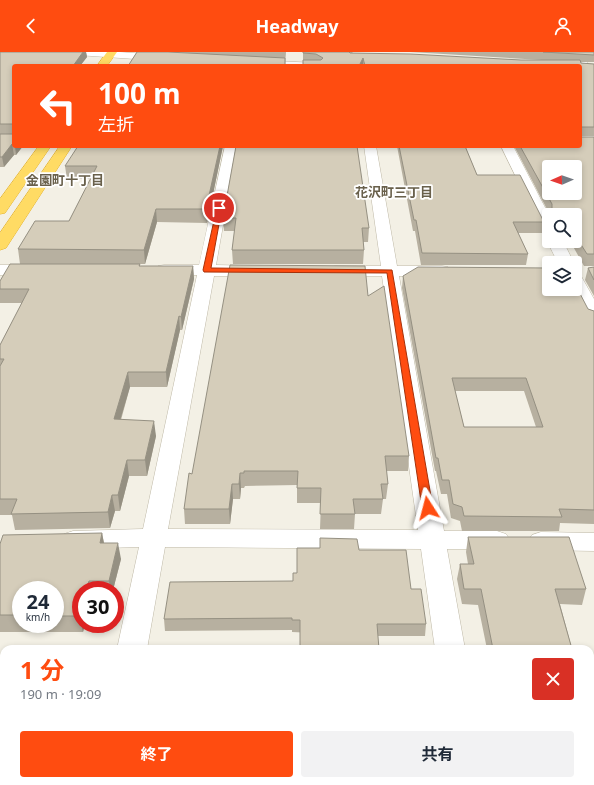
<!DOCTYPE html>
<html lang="ja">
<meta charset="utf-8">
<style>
:root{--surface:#fff;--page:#f2f2f3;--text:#1f2937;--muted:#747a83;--accent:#ff4c10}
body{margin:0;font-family:"Noto Sans","Noto Sans JP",sans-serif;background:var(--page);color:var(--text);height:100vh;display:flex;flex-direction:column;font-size:15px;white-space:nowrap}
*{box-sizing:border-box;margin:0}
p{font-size:13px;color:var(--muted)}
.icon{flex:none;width:22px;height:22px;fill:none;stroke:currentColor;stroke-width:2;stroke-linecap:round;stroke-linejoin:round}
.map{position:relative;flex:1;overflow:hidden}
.details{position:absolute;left:0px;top:593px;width:594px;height:140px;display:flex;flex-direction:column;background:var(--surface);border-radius:12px 12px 0 0;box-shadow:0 2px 6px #0003}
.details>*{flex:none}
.guide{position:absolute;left:12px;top:12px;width:570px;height:84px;border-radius:4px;box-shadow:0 2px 6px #0003;background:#ff4c10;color:#fff;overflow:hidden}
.needle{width:26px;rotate:268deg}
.buttons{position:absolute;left:542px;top:108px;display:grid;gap:8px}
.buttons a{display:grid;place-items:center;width:40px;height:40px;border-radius:4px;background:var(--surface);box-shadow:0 2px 6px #0003;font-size:20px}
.speed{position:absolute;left:12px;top:529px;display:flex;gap:8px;font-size:20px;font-weight:700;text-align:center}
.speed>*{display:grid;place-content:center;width:52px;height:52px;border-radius:50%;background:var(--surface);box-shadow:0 2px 6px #0003;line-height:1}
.speed small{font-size:10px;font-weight:400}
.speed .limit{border:6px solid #d22;background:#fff;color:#111}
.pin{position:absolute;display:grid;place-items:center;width:34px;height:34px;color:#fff;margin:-17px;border:2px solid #fff;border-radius:50%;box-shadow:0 1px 4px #0007}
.me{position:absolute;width:44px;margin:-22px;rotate:351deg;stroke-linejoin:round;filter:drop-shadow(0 0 3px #0008)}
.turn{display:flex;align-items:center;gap:14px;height:84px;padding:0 20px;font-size:18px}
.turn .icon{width:52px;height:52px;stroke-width:2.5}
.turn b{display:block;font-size:28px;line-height:34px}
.round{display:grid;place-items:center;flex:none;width:42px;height:42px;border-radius:4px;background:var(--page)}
.summary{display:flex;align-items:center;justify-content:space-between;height:68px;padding:0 20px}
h1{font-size:24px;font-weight:700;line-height:30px;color:var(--accent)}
.button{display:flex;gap:8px;margin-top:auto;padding:8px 20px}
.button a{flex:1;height:46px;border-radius:4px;background:var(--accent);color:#fff;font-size:16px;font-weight:700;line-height:46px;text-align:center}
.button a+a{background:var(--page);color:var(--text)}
header{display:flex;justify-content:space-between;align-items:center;height:52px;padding:0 20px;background:var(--accent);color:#fff;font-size:18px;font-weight:700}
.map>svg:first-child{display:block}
</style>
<header><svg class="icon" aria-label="back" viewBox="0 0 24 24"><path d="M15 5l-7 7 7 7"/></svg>Headway<svg class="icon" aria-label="person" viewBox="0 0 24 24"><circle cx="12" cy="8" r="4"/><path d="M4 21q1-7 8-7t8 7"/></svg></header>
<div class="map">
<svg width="594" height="733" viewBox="0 0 594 733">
<rect width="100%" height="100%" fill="#f3f0e5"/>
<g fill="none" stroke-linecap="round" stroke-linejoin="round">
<defs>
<g id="minor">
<path d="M72,0h47l45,3 5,3 -5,3 -87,-6z"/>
<path d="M567,0h10l17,18v9l-4,-1z"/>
<path d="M256,8l60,3 5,3 -69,-1 -1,-2 1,-2z"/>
<path d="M225,94h12l-21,119 44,1 6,1 3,4 -3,4 -6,1h-46l-46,253 250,1 -36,-254h-46l-6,-1 -3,-4 3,-4 6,-1h45l-17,-120h12l21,120h45l6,1 3,4 -3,4 -6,1h-43l45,255h53l9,3 4,6 -4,6 -9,3h-50l18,100h-30l-14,-100 -256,-2 -18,102h-30l22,-102 -66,2 -9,-3 -4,-6 4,-6 9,-3 70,-2 54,-254h-33l-6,-1 -2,-4 2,-4 6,-1h35z"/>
<path d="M501,94h12l36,69v19l-6,-2 -2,-3z"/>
<path d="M549,186v3h14l11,22h-16l-11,-22z"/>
<path d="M0,213h36l6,1 2,4 -2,4 -6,1h-36z"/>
<path d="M575,223l6,1 13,23v23l-7,-2 -16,-31h4z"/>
<path d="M541,480l53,1v18l-53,-1 -9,-3 -4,-6 4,-6z"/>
<path d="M89,729h34l-1,4h-34z"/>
<rect x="455" y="729" width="34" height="4"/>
</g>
<g id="highway">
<path d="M107,0h10l-10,14h-10z"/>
<path d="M39,94h12l-46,67 -5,1v-15z"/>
<path d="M60,94h12l-66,102 -6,2v-17z"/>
</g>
</defs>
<use href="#minor" stroke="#bfb9a7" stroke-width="1"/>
<use href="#highway" stroke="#e5b32d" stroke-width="1"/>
<use href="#minor" fill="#fff" fill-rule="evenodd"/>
<use href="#highway" fill="#ffdb64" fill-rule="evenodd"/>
</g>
<g fill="#b7b0a0" fill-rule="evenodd">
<path d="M0,0h86l1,5 -7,9h-66v80h9l-7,9h-2l-10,12h-4z"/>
<path d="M137,0h149l-1,14h-157z"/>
<path d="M303,0h291v10h-13v1l13,1v72h-13v1h13v129h-10l-14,-25h5v-26h-25l-36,-69h66v-80h-277zM353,0h57l132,8h-21l-169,-7z"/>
<path d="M223,94l-16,77 -50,-1 -12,42h-125l-2,-15 51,-28 22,-42h-24l-2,-13z"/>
<path d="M236,94l133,82 -1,14h-5l1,8 -1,14h-130l-1,-14 3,-19h-11l-1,-13z"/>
<path d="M397,94h68l12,29 67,47 -2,11h-24l10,21 -2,11h-105l-6,-34h-2z"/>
<path d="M140,212v2h53l1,13 -12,51h-2l-13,57h-37l-9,33 35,16 -9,40h-18l-9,35h-5l-5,17 -95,2 -3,-15h-12v-170l22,-42h-22v-22z"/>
<path d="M594,215v29l-9,-16 3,-12z"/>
<path d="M403,224l185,33 6,2v213l-34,-1 -1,8h-97l-2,-10 -9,-3 -4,-24h-6l-5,-23h-1l-33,-183zM455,339h69l12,36h-72z"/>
<path d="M368,244l41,160 -1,15h-22l2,13 -2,15h-3l-2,15h-26l-1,15h-34l1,-26h-24v-18l-52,1 -1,2h-3l-1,11h-7l-3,25h-45l-1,-15 8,-35z"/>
<path d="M102,481l2,10 17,16 -8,31h-32v34h4l-2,8h-83v-88zM21,538h34v34h-34z"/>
<path d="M468,485l118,52 -4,16 -22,-1 12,45h-85l-9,-44 -16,-1 -5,-25 3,-15h8l-2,-12z"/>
<path d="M359,498l52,39 15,35 -1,12h-47l-86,-4v-2l-127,1 -1,-12 129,-38 4,-8z"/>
<path d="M536,729h54l4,4h-58z"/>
</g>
<g fill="#959082">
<path d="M83,0h3l1,5 -7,9h-7z"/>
<path d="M363,6v8h-4z"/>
<path d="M12,92l2,11 -10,12 -2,-10z"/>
<path d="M15,94h8l-7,9z"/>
<path d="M220,94h3l-16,77 -1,-14z"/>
<path d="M156,157l1,13 -12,42 -1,-14z"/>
<path d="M193,214l1,13 -12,51 -1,-13z"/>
<path d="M179,264l1,14 -13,57 -1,-15z"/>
<path d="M128,320l2,15 -14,47 -2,-15z"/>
<path d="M154,369l2,15 -9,40 -2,-16z"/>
<path d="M127,408l2,16 -9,35 -2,-16z"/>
<path d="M240,421l1,15 -1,11 -1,-15z"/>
<path d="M232,432l1,15 -3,25 -1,-15z"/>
<path d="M112,443l3,16 -5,17 -2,-16z"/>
<path d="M102,481l3,16 -5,-6z"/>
<path d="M118,491l3,16 -8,31h-3l-1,-9z"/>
<path d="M89,529l1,9h-4z"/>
<path d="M81,557v15h4l-2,8 -4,-16z"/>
<path d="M0,704l2,6 -2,6z"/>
</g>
<g fill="#d5cdba" stroke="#959082" fill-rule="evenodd">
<path d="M0,0h83l-10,14h-59v78h-2l-10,13h-2v-23h13v-10h-13z"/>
<path d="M137,0h31l117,6v8h-157z"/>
<path d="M303,0h46l1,1 60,1 111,6h59l1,3 13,1v63h-13v10h13v117h-7l-12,-19v-20h-23v-11l-32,-58h60v-80h-215l-2,-8 -4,8h-56v-6h18l2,-2 -7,-4 -13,-1zM549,115h26v26h-26z"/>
<path d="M543,0h51v3z"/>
<path d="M78,94h142l-14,63h-50l-12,41 -126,-1 17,-28h34l28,-55h-32z"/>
<path d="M236,94h121l12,82h-7l2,22h-132l4,-32h-13z"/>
<path d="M399,94h66l12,29h43l24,47h-31l15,32 -106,-1 -6,-33h-2z"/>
<path d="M10,212h130l-1,2h54l-12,51 -2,-1 -13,56h-38l-14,47 40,2 -9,39h-18l-9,35h-6l-4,17 -97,2 6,-15h-17v-133l4,-7h-4v-14l29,-56h-29v-8z"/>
<path d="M230,213l135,1 3,30 16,-10 25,170h-24l3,28h-7l2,15h-30l2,15h-35l1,-26h-24l1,-17h-54v2h-4l-1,11h-7l-3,25h-45l5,-36 3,1z"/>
<path d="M418,215l131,1v21h26v-5l13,25 6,2v199l-35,-1 3,8 -98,-1 -2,-9 -9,-3 -4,-24h-7l-4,-22h-2l-33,-182zM452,326h74l17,49h-79z"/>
<path d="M594,215v13l-6,-12z"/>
<rect x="575" y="216" width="1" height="8"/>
<path d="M102,481l-2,10h18l-9,38h-20l-3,9h-5v19l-2,7h-24v-26h-34v25h-21v-71l3,-9z"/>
<path d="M468,485h101l17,52h-31l17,60h-79l-12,-60h-17l-4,-25h14z"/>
<path d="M320,486l37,1 2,11h47l5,39h10l5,35h-49l2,25h-79v-29h-8v-2l-128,1 6,-37 123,-1v-8h4v-25h23z"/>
<path d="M590,659l2,9h2v65h-50l-1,-4h47z"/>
<path d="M297,729h146l1,4h-147z"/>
</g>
<path fill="#ff4c10" stroke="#a6310a" d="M217,155l5,1 -11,60 181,2 41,238 -2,2 -3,1 -6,-3 -35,-235 -183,-1 -1,-2z"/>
<g text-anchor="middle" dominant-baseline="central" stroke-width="3.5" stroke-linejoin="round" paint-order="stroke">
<g font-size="13" font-weight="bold" fill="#69604b" stroke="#fff">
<text x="65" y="128">金園町十丁目</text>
<text x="394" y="140">花沢町三丁目</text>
</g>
</g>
</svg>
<div class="buttons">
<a><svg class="needle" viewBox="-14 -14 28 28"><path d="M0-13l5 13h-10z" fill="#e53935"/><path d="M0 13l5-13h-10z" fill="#747a83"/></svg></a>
<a><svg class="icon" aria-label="search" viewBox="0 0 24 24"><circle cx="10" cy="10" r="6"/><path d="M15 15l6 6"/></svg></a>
<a><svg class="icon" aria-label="layers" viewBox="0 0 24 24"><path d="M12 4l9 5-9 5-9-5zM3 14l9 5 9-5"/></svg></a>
</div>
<div class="speed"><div>24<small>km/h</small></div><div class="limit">30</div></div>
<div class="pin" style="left:219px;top:156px;background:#d93025"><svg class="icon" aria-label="arrive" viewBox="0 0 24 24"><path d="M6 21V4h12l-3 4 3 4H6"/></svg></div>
<svg class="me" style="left:428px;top:456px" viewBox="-20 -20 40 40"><path d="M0-17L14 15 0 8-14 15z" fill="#ff4c10" stroke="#fff" stroke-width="4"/></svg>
<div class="guide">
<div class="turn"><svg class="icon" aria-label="left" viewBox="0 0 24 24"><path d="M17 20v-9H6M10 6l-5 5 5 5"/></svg><div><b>100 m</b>左折</div></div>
</div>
<section class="details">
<div class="summary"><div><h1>1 分</h1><p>190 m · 19:09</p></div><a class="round" style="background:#d93025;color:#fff"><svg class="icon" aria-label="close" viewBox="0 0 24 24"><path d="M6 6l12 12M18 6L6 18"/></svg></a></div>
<div class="button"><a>終了</a><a>共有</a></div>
</section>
</div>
